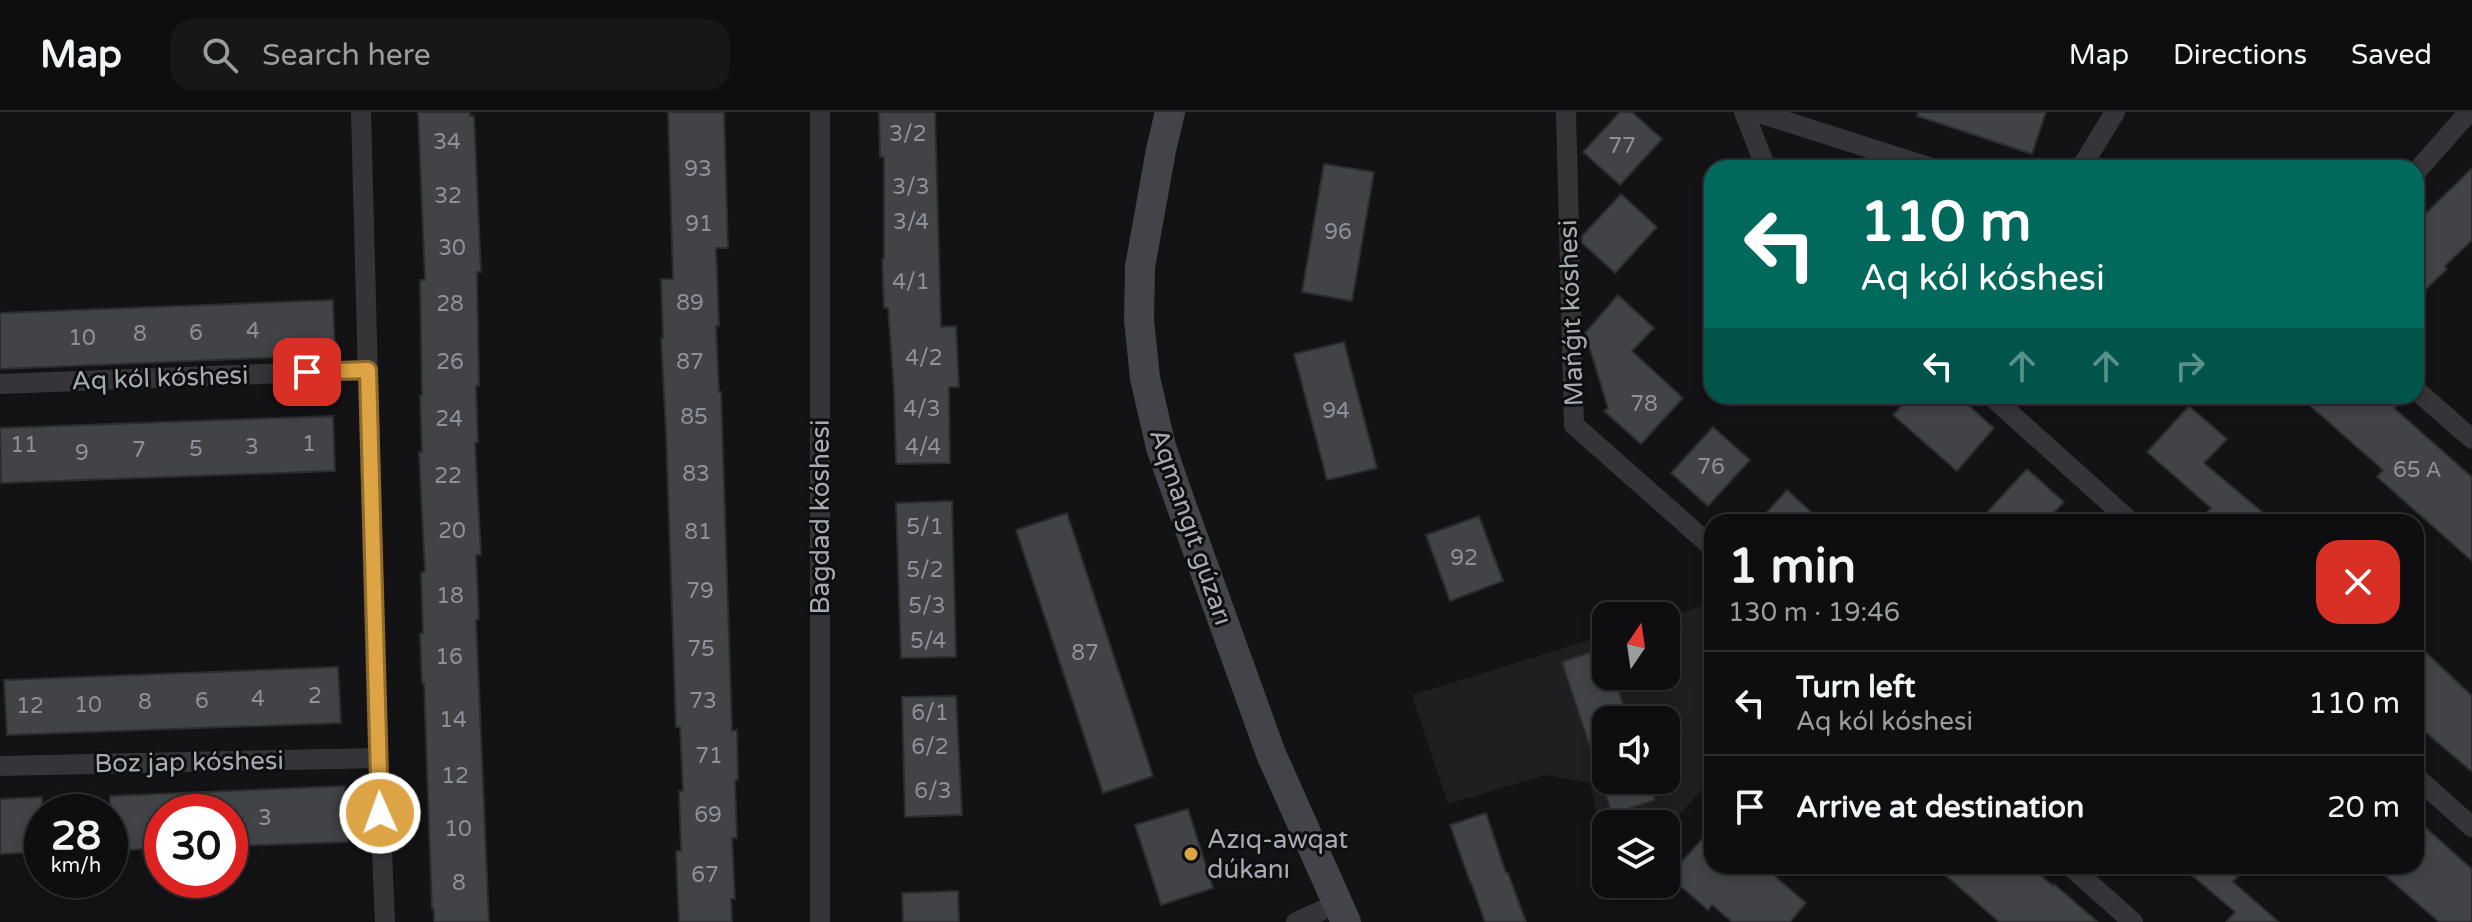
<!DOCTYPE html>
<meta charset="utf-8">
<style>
:root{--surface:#0e0e10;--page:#171719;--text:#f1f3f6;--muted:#9b9c9f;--line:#2e2e30}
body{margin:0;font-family:"Varela Round",sans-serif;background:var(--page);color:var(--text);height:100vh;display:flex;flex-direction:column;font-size:30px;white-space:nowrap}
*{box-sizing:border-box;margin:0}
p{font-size:26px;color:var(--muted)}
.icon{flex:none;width:44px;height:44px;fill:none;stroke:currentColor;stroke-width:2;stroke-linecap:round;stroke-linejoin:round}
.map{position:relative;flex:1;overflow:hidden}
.panel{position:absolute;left:1704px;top:402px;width:720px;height:360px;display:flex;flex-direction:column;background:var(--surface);border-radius:24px;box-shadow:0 4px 12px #0003,0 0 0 2px var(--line)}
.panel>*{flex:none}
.top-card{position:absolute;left:1704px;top:48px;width:720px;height:244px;border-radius:24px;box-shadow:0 4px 12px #0003,0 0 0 2px var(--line);background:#00695c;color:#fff;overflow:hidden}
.needle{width:52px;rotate:13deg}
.tools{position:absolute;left:1592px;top:490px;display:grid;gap:16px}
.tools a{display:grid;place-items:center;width:88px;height:88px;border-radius:16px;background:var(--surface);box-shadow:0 4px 12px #0003,0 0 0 2px var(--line);font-size:40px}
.speed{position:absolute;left:24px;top:682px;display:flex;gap:16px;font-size:40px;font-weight:700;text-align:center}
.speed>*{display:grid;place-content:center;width:104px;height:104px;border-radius:50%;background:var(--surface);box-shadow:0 4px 12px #0003,0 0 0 2px var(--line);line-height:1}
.speed small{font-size:20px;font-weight:400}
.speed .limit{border:12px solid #d22;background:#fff;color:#111}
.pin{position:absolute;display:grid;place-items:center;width:68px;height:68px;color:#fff;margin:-34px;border-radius:16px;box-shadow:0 4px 12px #0006}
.me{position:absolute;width:88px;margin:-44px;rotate:358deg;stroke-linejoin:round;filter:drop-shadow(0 0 6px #0008)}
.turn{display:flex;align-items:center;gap:28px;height:168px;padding:0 24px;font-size:36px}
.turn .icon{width:104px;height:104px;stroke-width:2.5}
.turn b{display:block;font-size:56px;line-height:68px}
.lanes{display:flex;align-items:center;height:76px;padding:0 24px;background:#0003;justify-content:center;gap:40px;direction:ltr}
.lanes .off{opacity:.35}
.round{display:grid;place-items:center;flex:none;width:84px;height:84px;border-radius:24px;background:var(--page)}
.overview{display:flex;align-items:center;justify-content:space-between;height:136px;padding:0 24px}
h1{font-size:48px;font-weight:700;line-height:60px}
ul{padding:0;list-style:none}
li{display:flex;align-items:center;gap:24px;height:104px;padding:0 24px;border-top:2px solid var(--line)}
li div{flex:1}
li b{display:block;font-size:30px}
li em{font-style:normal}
header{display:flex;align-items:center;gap:48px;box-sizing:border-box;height:112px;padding:0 40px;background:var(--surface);border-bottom:2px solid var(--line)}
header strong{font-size:38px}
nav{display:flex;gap:44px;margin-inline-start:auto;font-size:28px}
.search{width:560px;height:72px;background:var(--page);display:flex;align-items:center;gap:20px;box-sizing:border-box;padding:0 28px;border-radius:24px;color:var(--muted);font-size:30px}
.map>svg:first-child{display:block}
</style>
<header>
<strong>Map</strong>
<div class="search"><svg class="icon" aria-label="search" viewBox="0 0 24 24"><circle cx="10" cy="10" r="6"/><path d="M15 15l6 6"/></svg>Search here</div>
<nav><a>Map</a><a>Directions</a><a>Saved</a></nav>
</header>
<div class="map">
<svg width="2472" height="810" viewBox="0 0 2472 810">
<rect width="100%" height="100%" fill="#131315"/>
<path fill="#1f1f21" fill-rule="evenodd" d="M1712,491v174l-46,54v-7h-60v20l-3,-2 -13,-59 -44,-8 -98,29 -36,-109 194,-60v41h60v-59zM1606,608h60v60h-60z"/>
<g fill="#424347" stroke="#2d2d30" stroke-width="2">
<path d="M418,0h52v4h4l7,156h-4l2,114h-3l2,56 -3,1 6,112h-5l3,64 -3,1 13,302h-55v-13h-2l-8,-226h-2l-2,-49 3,-1 -2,-61h4l-6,-120h3l-2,-57h2l-2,-115h5z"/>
<path d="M668,0h56l4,136h-12l3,78h-3l3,66h2l11,339 5,-1 1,50h-3l2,58h-5l3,61h-4l1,23h-53l-3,-71h5l-2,-60h4l-3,-64h-4l-10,-296 -5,-93h2l-2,-59h12z"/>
<path d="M879,0h56l6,215 15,-1 3,61h-10l1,76 -54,1 -2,-74 -6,-82h-4l-2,-49h2v-102h-4z"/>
<path d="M1620,0h12l30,27 -42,46 -37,-33z"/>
<path d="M1918,0h128l-14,42 -115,-38z"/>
<path d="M1324,52l50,8 -22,129 -50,-9z"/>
<path d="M2472,56v72l-27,26 2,3 -31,30v-76z"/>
<path d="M1621,82l36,33 -42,46 -33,-30v-7z"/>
<path d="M1618,183l36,33 -22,23 51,47 -42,46 -37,-33 4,-3 -23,-75z"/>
<path d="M333,188l2,55 -335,14v-56z"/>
<path d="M1344,230l33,126 -50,12 -33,-126z"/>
<path d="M1910,284h48l36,32 -37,43 -64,-56z"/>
<path d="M2299,284h106l-11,12 78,69v84l-95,-84 6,-7z"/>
<path d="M2189,294l38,33 -23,24 70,59h-75l12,-14 -64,-56z"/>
<path d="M333,304l2,55 -334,12 -1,-55z"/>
<path d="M1713,315l37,33 -42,46 -37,-33z"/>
<path d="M2027,357l37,33 -19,20h-67z"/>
<path d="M1787,378l35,32h-64z"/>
<path d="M952,389l4,156 -55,1 -5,-155z"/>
<path d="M1067,401l86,263 -50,17 -87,-263z"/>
<path d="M1479,404l24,65 -53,20 -24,-66z"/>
<path d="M2416,531l56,53v76l-56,-48z"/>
<path d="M1606,535v29h8l14,44h-22v60h42l7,20 -43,14 -50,-152z"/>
<path d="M338,555l3,56 -334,12 -3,-55z"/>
<path d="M956,584l6,119 -57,2 -3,-120z"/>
<path d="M345,674l3,56 -118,4v-34h-68v36l-52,3v-55z"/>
<path d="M42,685v55l-42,2v-55z"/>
<path d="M1188,697l25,79 -52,17 -26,-80z"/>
<path d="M1486,701l20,60h2l18,49h-41l-14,-40h-1l-20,-57z"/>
<path d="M2416,707l56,50v53h-33l-65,-56h42z"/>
<path d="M1712,716v38h51l43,37 -16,19h-58l-20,-17 -4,5 -39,-34z"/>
<path d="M1935,754h95l23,20 1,-2 44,38h-99z"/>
<path d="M2181,754h66l-14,16 46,40h-53l9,-10z"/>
<path d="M958,779l1,31h-56l-1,-29z"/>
</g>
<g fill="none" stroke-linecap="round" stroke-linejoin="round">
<g stroke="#353539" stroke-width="20">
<path d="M361,0l17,646 7,164"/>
<path d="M1566,0l8,313 138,122"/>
<path d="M1744,0l22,56"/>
<path d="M1756,0l176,56"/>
<path d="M2081,56l34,-56"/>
<path d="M2416,60l53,-60"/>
<path d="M0,272l368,-14"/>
<path d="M2416,278l56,49"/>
<path d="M1991,284l140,126"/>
<path d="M0,654l378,-8"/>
<path d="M2416,665l56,50"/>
<path d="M2070,754l63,56"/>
<path d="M820,810v-810"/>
<path d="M1296,810l42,-19"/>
</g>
<path stroke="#434449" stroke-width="30" d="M1170,0l-9,38 -21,117 -1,53 6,58 16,69 17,49 93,258 75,168"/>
</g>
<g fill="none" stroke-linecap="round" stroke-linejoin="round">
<defs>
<path id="route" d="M307,260l61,-2 12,443"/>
</defs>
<use href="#route" stroke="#8f6b2c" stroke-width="20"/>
<use href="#route" stroke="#dca444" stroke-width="14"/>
</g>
<circle fill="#dca444" stroke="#0e0e0f" stroke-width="3" cx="1191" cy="742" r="8"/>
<g text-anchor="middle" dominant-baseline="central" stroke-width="6" stroke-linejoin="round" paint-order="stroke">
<g font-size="22" fill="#8d9198">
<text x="908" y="22">3/2</text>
<text x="447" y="30">34</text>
<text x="1622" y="34">77</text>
<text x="698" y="57">93</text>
<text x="911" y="75">3/3</text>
<text x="448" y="84">32</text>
<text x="911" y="110">3/4</text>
<text x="699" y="112">91</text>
<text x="1338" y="120">96</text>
<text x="452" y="136">30</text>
<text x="911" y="170">4/1</text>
<text x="690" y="191">89</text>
<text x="450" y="192">28</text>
<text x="253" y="219">4</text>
<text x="196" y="221">6</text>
<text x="140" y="222">8</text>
<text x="82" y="226">10</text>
<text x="924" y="246">4/2</text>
<text x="450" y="250">26</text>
<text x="690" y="250">87</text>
<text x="1644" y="292">78</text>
<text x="922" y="297">4/3</text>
<text x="1336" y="299">94</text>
<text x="694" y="305">85</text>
<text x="449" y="307">24</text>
<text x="309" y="332">1</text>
<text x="24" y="333">11</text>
<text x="252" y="335">3</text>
<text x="923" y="335">4/4</text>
<text x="196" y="337">5</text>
<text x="139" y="338">7</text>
<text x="82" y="341">9</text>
<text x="1711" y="355">76</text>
<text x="2417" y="358">65 А</text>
<text x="696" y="362">83</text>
<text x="448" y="364">22</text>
<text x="925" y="415">5/1</text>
<text x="452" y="419">20</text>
<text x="698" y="420">81</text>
<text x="1464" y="446">92</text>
<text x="925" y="458">5/2</text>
<text x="700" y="479">79</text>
<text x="450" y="484">18</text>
<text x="927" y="494">5/3</text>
<text x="928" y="529">5/4</text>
<text x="701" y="537">75</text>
<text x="1085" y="541">87</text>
<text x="449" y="545">16</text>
<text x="315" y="584">2</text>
<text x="258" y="587">4</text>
<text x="202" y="589">6</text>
<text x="703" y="589">73</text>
<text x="145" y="590">8</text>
<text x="88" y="593">10</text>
<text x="30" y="594">12</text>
<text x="930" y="601">6/1</text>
<text x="453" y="608">14</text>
<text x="930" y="635">6/2</text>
<text x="709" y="644">71</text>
<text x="455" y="664">12</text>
<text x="933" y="679">6/3</text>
<text x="708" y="703">69</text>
<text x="265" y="706">3</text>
<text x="458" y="717">10</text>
<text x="705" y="763">67</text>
<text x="459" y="771">8</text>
</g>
<g font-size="26" fill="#a6abb3" stroke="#0e0e0f">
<text transform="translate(1571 201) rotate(-92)">Mańǵıt kóshesi</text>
<text transform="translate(160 266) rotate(-2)">Aq kól kóshesi</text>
<text transform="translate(820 405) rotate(-90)">Bagdad kóshesi</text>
<text transform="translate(1191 415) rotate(71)">Aqmangıt gúzarı</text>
<text transform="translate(189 650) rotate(-1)">Boz jap kóshesi</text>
</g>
<g font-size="26" fill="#a6abb3" stroke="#0e0e0f" text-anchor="start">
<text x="1207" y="727">Azıq-awqat<tspan x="1207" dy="30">dúkanı</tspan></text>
</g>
</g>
</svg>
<div class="tools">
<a><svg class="needle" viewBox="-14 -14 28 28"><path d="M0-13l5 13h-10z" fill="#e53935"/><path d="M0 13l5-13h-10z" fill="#9b9c9f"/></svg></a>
<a><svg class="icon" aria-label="sound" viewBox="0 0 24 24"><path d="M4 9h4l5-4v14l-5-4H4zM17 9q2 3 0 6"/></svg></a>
<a><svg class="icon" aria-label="layers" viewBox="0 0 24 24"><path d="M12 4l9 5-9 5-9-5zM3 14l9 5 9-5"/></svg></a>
</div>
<div class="speed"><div>28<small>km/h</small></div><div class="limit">30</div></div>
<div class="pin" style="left:307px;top:260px;background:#d93025"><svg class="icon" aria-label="arrive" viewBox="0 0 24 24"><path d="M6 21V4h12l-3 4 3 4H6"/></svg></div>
<svg class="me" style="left:380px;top:701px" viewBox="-20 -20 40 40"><circle r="17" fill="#dca444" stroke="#fff" stroke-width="3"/><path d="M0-11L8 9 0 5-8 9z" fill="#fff"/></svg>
<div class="top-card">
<div class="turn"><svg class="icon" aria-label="left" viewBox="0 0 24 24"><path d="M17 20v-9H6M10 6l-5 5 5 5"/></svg><div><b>110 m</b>Aq kól kóshesi</div></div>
<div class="lanes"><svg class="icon" aria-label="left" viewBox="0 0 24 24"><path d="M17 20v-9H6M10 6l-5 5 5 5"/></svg><svg class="icon off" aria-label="ahead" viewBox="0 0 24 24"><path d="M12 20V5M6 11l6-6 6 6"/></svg><svg class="icon off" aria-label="ahead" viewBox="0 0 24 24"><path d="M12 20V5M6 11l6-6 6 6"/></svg><svg class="icon off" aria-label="right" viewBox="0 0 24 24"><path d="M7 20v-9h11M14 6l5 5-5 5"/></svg></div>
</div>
<section class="panel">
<div class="overview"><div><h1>1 min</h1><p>130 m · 19:46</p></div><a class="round" style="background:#d93025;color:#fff"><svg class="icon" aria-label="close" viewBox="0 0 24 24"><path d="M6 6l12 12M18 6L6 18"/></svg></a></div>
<ul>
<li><svg class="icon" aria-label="left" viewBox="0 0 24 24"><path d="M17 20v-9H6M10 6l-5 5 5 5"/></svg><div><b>Turn left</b><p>Aq kól kóshesi</p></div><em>110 m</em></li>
<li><svg class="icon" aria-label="arrive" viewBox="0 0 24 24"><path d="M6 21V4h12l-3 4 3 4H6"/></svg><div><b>Arrive at destination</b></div><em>20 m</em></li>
</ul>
</section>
</div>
